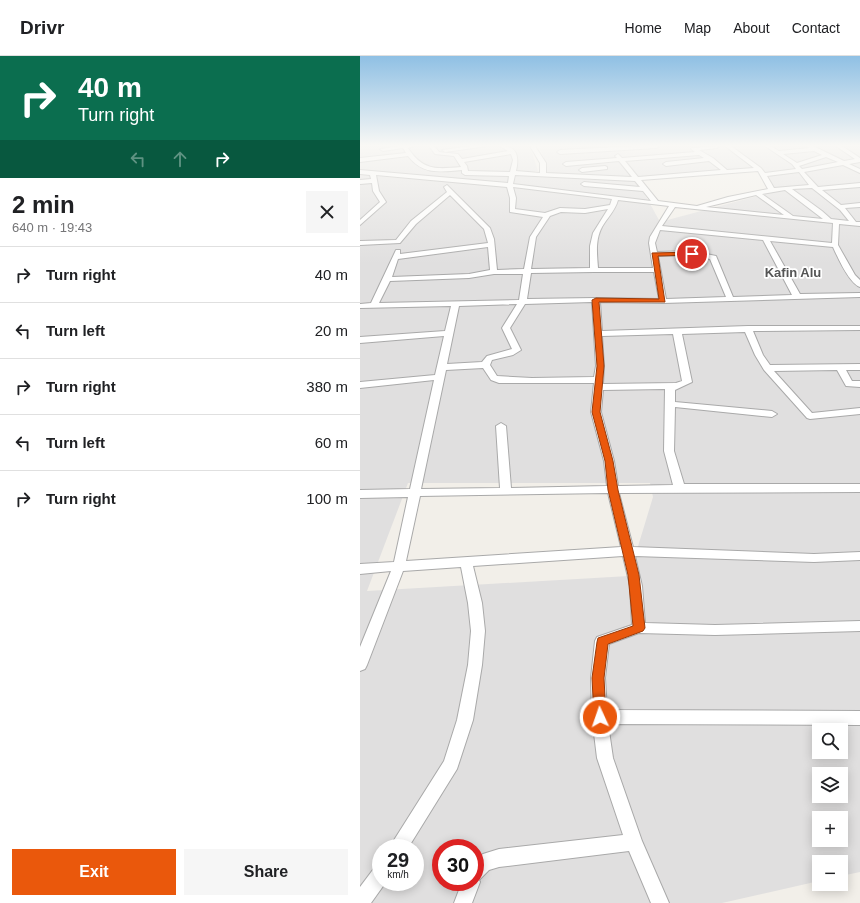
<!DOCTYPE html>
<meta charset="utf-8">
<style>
:root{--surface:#fff;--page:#f6f6f6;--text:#202124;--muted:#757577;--line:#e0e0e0;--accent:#ea580c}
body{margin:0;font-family:Helvetica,sans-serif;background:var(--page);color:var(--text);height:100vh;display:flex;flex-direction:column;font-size:15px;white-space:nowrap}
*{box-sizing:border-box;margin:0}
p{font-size:13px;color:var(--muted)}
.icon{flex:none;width:22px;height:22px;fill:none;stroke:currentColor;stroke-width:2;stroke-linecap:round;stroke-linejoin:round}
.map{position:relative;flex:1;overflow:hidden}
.side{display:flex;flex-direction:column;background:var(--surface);width:360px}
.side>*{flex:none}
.hud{background:#0b6e4f;color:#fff;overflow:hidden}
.buttons{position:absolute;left:452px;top:667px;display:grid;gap:8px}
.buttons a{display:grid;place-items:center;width:36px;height:36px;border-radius:0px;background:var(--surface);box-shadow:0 2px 10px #0003;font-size:20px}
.speed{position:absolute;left:12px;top:783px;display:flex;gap:8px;font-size:20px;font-weight:700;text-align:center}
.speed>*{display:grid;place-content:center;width:52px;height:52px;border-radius:50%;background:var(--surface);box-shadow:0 2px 10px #0003;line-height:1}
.speed small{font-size:10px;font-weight:400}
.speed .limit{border:6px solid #d22;background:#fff;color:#111}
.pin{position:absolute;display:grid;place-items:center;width:34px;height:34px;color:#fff;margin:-17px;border:2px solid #fff;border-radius:50%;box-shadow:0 1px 4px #0007}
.me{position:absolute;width:44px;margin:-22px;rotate:357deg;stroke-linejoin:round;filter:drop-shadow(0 0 3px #0008)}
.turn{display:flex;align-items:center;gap:14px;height:84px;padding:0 12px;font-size:18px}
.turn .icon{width:52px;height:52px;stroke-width:2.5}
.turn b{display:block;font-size:28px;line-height:34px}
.lanes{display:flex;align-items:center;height:38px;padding:0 12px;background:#0003;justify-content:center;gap:20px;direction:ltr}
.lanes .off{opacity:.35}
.round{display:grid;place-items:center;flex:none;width:42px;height:42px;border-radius:0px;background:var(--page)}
.overview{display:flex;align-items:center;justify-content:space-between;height:68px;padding:0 12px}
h1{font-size:24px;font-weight:800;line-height:30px}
.cta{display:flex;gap:8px;margin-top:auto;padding:8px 12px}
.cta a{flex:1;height:46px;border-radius:0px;background:var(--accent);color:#fff;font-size:16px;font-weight:800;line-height:46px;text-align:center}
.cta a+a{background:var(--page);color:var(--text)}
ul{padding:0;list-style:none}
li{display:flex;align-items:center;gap:12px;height:56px;padding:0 12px;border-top:1px solid var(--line)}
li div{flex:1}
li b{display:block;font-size:15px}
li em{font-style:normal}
header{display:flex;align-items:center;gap:24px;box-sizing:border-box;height:56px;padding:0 20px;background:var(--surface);border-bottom:1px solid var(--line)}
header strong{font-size:19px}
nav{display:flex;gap:22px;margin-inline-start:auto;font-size:14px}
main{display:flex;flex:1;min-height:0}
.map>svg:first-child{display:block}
</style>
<header>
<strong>Drivr</strong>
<nav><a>Home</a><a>Map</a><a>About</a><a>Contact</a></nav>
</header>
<main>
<section class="side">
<div class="hud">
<div class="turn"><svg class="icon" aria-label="right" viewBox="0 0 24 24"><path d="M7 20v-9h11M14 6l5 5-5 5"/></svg><div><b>40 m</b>Turn right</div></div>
<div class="lanes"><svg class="icon off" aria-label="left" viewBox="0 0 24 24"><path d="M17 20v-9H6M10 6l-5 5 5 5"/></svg><svg class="icon off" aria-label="ahead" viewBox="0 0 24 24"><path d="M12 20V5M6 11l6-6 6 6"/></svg><svg class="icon" aria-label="right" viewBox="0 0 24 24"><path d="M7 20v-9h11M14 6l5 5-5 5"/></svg></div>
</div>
<div class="overview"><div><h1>2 min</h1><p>640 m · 19:43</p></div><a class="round"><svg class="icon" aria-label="close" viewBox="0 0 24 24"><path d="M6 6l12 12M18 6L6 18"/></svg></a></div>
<ul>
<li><svg class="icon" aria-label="right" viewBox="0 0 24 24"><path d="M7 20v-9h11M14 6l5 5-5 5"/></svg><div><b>Turn right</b></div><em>40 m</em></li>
<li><svg class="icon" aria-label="left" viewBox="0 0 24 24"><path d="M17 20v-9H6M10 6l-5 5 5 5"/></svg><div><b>Turn left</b></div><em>20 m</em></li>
<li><svg class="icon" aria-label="right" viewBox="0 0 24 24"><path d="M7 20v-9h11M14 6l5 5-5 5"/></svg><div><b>Turn right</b></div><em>380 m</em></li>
<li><svg class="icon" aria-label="left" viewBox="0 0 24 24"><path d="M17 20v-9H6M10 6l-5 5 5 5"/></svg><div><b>Turn left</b></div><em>60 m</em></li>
<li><svg class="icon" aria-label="right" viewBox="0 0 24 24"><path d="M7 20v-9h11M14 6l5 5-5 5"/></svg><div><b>Turn right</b></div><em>100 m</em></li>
</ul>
<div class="cta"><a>Exit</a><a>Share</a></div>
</section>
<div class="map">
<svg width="500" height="847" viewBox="0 0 500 847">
<rect width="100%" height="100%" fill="#f2efe9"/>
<g fill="#e0dfdf" fill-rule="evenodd">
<path d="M0,90h170l8,25 -27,1 -3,11 -148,-13z"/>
<path d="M179,90h321v726l-19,4v-14h-22v19l-97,22h-362v-728l153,12 3,-12h30l-2,-17zM399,111l17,24 -116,31 -24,-44zM48,427h242l3,14 -24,79 -262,15zM459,674h22v22h-22zM459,718h22v22h-22zM459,762h22v22h-22zM21,792h34v34h-34zM81,792h34v34h-34z"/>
</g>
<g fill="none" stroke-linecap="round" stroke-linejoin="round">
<defs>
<g id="minor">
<path d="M39,90h15l-6,2c15,23 28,21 53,19l-7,-11 -19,-2 -6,-8h5l5,6 19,2 4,5 46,-8 -8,-5c18,-1 19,12 16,25l24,2v-10l-10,-17h5l11,17v10l86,4 -13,-16 -53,5 -3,-2 3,-2 51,-4 -2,-2 3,-2 4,4 73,-6 -4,-3 1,-1 27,-2 -2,2 -18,2 14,8 14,12 27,-2 -29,-22h6l30,22 4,5 31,-4 -4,-5 -27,-18h5l9,5 30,-3 -2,-2h6l31,15 11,-2 -19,-13h6l18,12v4l-11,2 11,5v4l-17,-8 -39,7 14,15 42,-4v4l-38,3 19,15 19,-2v4l-15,1 11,14h4v4l-21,-2 -1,21 17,30 5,5v7c-11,-4 -22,-29 -27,-40l-63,-6 30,53 60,-1v4l-197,6 -63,-1 2,29 146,-5h112v4l-107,1 10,24 7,10 90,-1v6h-14l6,11h8v6l-14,-1 -9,-16 -63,1 38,42 48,-5v6l-50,5 -3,-1 -43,-48 -9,-15 -10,-23 -63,2 10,48 -17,8v12l97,9 5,3 -5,3 -97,-10 -1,44 10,33h176v8l-241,1 14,54 181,7 46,-2v8l-46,2 -179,-6 7,30 3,37 70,2 145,-4v10l-145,4 -76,-2 -30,11 -4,34 2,32 253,1v14l-252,-1 5,34 29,83 27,62h-18l-22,-52 -130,16 -10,3 -10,10 1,2 -8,21h-18l8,-21h13v-23l8,-5 16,-5 124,-14 -26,-77 -5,-41 -1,-39 4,-37 2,-4 35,-12 -2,-39 -7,-30 -150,10 9,37 3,28 -3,34 -9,55 -16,49 -49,79h-19l55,-87 13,-41 11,-55 3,-34 -3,-28 -7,-36 -58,4 -36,94 -2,4 -5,2v-24l31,-76 -31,3v-10l34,-2 14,-65 -48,1v-8l50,-1 24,-109 -74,8v-6l75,-7 9,-39 -84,7v-6l85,-6 6,-25 -91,2v-4l11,-1 25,-53h4v4l88,-11 -4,-14 -34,-34 -34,29 -16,19 -40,2v-4l36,-1 15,-19 36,-29 -3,-5 3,-2 43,43 4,11 3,31 27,-1 6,-32 13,-20 -33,-5v-14l-3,-11 -131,-12 3,16 7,11 -26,23v-5l20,-18 -7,-11 -1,-8 -12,1v-4l11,-1 -1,-4 -10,-1v-4l148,13 1,-7 -44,-1 -3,-2v-3c-23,2 -39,5 -54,-14l-48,6v-4l46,-5 -3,-5 -20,3 -3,-2zM454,95l8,4 -25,8 -14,-9zM151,98l2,6 -3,12 -42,-1 -1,-5 -3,-4zM339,99l5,3 -38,4 -3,2 3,2 43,-5 12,9 -83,7 -13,-16zM466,101l12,5 -36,7 -3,-3zM398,115l10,18 -40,8 -31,9 -39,-5 -17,-21zM439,116l10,13 -35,3 -7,-12zM155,119l120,6 5,6 -56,-5 -3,2 3,2 59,5 8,10 -138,-17zM153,131l99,12 -2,6 -25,4 -25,-1 -15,5 -30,-4 1,-11zM452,132l28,22 9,11 -18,-2 -9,-8 -30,-22zM425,134l38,29 -30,-3 -31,-22zM396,139l28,20 -78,-8zM258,144l51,6 -19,31 -1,6 4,25h-55c-1,-14 -3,-28 4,-41 5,-9 13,-16 16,-27zM315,151l158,16 -1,20 -170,-17zM248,153l-15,24 -3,13v22l-59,1 5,-32 14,-21 11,-4 24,1zM300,174l103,10 29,55 -59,2 -17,-41 -24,-5 -35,1 -2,-9zM128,191l2,23 -21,4 -77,3 6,-18zM332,199l18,4 16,38 -60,2 -8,-43zM234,216h60l5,27 -63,-1 -69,1 4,-26zM134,218h29l-4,26 -140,3 11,-22 79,-3zM232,246l4,64 -2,11 -62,1 -35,-2 -7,-11 2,-5 21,-5 8,-5 -11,-22 15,-24zM157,248l-15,24 10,21 -25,7 -5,6 -35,2 12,-58zM313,278l9,47 -6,2 -73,1 1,-18 -2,-30zM123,312l8,12 8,3h95l-3,29 13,49 3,25 -96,2 -5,-62 -5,-3 -5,3 4,62 -79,1 25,-119zM305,333l-1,62 9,34 -55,1 -4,-25 -13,-49 2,-22zM248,437l13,54 -215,14 14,-65z"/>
<path d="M111,90h16l-42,6 -3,-2z"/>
<path d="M275,90h24l-3,2 -96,6 -3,-2 3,-2z"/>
<path d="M245,110l2,1v2l-25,3 -3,-2 3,-2z"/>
<path d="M21,808v18h5l-15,21h-11v-16l15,-20z"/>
</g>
</defs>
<use href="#minor" stroke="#a9a9a9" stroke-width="2"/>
<use href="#minor" fill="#fff" fill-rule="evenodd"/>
</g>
<linearGradient id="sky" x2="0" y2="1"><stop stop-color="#8fc0e4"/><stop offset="0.43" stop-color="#f9f8f5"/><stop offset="1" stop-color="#f9f8f5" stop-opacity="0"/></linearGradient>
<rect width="500" height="208" fill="url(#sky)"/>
<path fill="#ea580c" stroke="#983908" d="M334,196l1,2 -3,1 -34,1 7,46h-66l5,64 -4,46 13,49 5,29 21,85 6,53 -2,3 -35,13 -4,34 2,39 -1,4 -5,2 -4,-2 -2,-4 -2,-39 5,-36 1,-4 35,-12 -5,-51 -20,-85 -3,-29 -13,-49 5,-46 -5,-66 4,-2 63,1 -7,-46z"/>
<g text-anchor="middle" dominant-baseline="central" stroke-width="3.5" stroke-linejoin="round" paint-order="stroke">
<g font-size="13" font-weight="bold" fill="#555" stroke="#fff">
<text x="433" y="216">Kafin Alu</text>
</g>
</g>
</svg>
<div class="buttons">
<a><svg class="icon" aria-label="search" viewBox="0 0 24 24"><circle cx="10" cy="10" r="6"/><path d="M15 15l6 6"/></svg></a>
<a><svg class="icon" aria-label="layers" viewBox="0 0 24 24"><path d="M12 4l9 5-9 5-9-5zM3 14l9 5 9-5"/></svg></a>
<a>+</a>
<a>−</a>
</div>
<div class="speed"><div>29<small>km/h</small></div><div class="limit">30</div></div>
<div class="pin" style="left:332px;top:198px;background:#d93025"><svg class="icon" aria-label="arrive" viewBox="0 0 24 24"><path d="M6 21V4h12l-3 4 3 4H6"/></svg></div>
<svg class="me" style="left:240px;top:661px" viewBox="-20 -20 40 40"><circle r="17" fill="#ea580c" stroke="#fff" stroke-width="3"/><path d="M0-11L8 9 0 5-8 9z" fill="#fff"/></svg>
</div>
</main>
